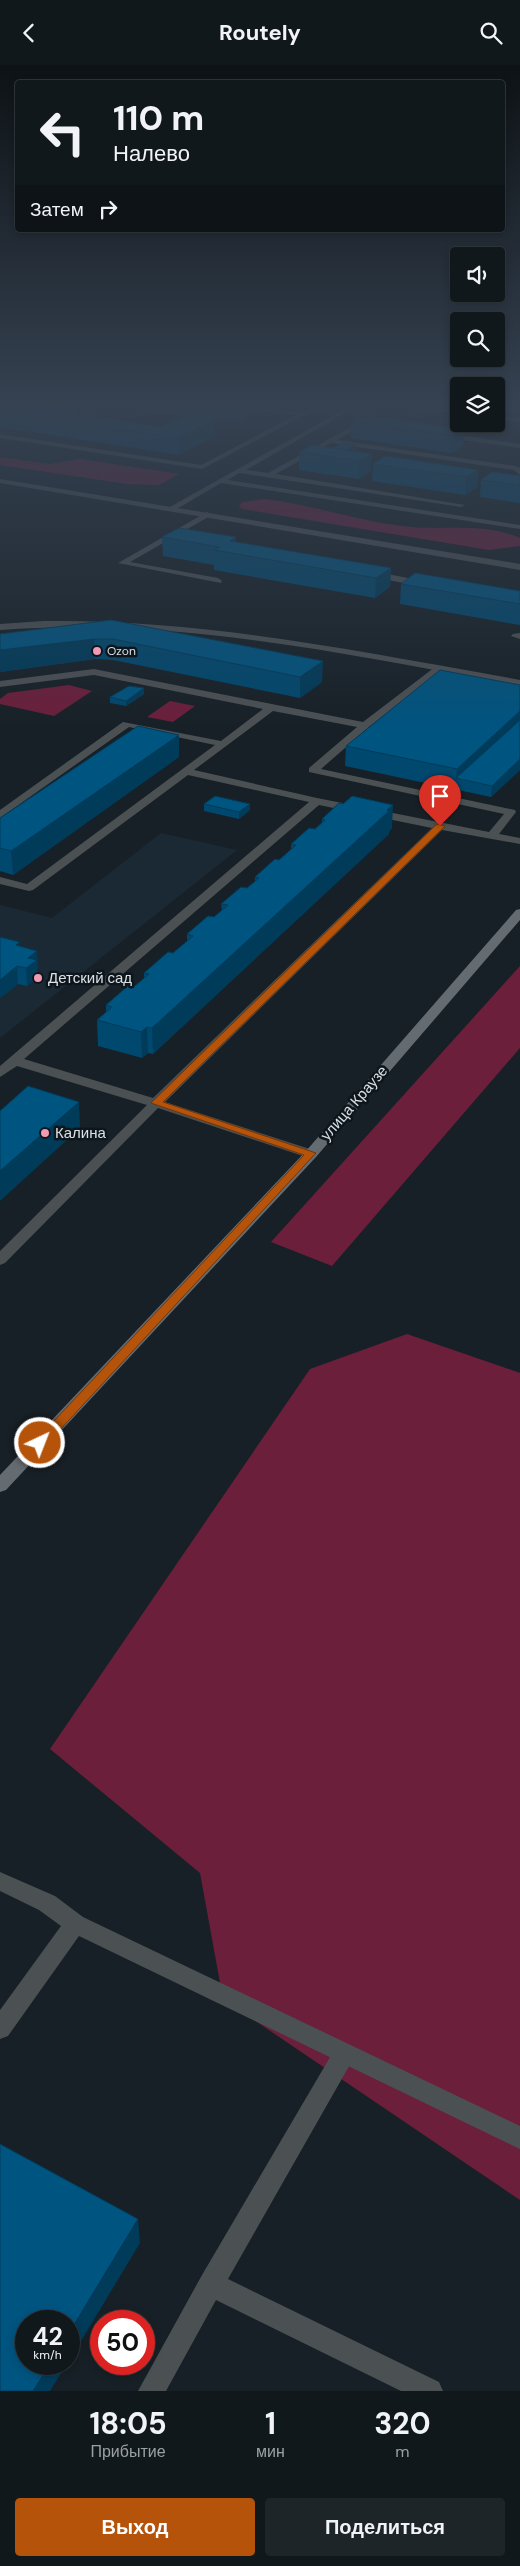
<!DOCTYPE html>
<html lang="ru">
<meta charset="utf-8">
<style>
:root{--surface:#11181c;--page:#1e2529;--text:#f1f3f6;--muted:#9ca0a3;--line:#30373b;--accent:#b45309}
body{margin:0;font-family:"DM Sans",sans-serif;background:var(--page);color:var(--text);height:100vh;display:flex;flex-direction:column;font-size:19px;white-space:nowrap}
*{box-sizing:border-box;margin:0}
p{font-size:16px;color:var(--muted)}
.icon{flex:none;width:28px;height:28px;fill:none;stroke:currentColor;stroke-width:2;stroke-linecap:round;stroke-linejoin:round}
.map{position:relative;height:2326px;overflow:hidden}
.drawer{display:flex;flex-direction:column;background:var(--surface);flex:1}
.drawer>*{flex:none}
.banner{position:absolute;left:15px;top:15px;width:490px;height:152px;border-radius:5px;box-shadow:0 2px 8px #0003,0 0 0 1px var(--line);background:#11181c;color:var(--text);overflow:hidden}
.buttons{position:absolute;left:450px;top:182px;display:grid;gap:10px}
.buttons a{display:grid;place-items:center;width:55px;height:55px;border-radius:5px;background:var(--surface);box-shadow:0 2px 8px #0003,0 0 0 1px var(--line);font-size:25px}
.speed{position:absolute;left:15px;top:2245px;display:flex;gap:10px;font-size:25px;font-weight:700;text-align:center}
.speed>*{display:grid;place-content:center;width:65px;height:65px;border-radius:50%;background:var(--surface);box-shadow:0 2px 8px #0003,0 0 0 1px var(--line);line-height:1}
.speed small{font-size:12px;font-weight:400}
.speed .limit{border:8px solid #d22;background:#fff;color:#111}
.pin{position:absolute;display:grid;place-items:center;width:42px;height:42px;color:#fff;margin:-51px -21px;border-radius:50% 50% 50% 0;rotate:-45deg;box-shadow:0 0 5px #0007}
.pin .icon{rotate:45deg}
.me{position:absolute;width:55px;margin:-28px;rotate:43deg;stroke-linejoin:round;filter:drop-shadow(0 0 4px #0008)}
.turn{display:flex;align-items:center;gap:18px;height:105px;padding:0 15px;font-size:22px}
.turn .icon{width:65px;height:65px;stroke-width:2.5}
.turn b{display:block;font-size:35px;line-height:42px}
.then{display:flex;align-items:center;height:48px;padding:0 15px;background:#0003;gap:10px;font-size:19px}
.eta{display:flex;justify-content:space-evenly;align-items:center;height:85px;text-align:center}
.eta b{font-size:30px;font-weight:700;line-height:35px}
.action{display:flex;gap:10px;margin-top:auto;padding:10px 15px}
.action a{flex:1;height:58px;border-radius:5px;background:var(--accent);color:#fff;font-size:20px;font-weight:700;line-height:58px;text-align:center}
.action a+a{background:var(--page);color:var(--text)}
header{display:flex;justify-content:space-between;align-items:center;height:65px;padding:0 15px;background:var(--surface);font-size:22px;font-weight:700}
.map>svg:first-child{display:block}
</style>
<header><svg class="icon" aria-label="back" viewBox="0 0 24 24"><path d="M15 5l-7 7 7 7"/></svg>Routely<svg class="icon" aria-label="search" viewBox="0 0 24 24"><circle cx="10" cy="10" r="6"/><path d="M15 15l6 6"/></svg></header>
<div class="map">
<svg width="520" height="2326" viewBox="0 0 520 2326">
<rect width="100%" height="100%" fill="#172026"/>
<path fill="#1b2934" d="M161,768l76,17 -237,188v-133l52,13z"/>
<g fill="#6b1f3b">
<path d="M0,392l49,7 31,-5 99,15 -20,11 -32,-1 -127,-19z"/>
<path d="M265,434c49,6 96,23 146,28 35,3 76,-4 109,11v8l-31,4 -247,-41 -3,-3 3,-4z"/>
<path d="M69,620l23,6 -38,25 -54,-12v-5l8,-6z"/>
<path d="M170,636l25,5 -22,16 -26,-5z"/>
<path d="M520,901v82l-188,218 -61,-24z"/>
<path d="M407,1269l113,39v827l-297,-201 -23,-126 -150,-124 260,-380z"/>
</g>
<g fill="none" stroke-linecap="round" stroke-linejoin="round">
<g fill="#4b5053" fill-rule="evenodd">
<path d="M226,340l77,7 14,-7h7l-122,64 -202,-31v-4l201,31 95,-50 -68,-7z"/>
<path d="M352,340h7l-113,65 22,3 99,-55 2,3 -32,19 179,26 4,2v7l-6,-5 -183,-27 -55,31 189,31 -4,2 -222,-34 -11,7 292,45v4l-299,-46 -46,27 -7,-2z"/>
<path d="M400,340l59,5v4l-56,-7z"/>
<path d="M496,350l24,3v4l-24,-3z"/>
<path d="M444,368l76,11v4l-79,-11z"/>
<path d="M207,447l4,2 -1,2 -80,46 88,16 4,3 -1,2 -103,-20z"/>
<path d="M371,506l53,10 4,3 -4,3 -56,-11 -1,-2z"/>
<path d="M520,568v6l-9,-3 2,-2z"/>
<path d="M435,602l8,2 -74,58 -48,42 194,41 1,2 -17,22 21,4v6l-78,-14 -277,272 151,49 2,3 -2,3h-10l-148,-49 -153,155 -5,2v-14l147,-146 -130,-39 -17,11v-11l309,-264 -121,-27 -155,115 -4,1 -29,-7v-7l27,7 188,-139 -86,-18 -129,91v-8l123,-88 98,19 42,-32 -169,-34 -94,12v-6l94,-12 269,53zM273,646l84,16 -48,41v4l195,42 -15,18 -172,-34 -123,-28zM319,740l113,23 -279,270 -129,-39z"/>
<path d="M344,1978l8,4 4,7 -4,7 -124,218 211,103 4,9h-42l-185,-91 -50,91h-28l64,-116 134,-228z"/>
</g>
<g fill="#4b5053" fill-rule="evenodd">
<path d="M44,556c153,-2 304,28 455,55l21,4v6c-171,-32 -345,-69 -520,-56v-6z"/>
<path d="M0,1807l55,24 28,21 437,209v23l-441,-213 -71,100 -8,3v-29l61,-84 -22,-16 -39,-19z"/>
</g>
<path fill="#4b5053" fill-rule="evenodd" d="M0,414l520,85v6l-520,-87z"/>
<path fill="#646b71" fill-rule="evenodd" d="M520,844v11l-204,237 -310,333 -6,2v-17l306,-324 210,-241z"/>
</g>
<g fill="#00486e">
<path d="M0,340l42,3 -1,-3h38l-4,8 86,14 30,-11v-1l-48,-2v-8h99l6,7 -6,9 -30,-2 2,1v16l-35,19 -179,-28z"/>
<path d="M444,340h15v2z"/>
<path d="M496,340h24l-5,9 -19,-2z"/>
<path d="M314,342l22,1 -10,5 -12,-1z"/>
<path d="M351,356l113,8 -1,17 -11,7 -101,-15z"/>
<path d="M356,380v4l-3,2 18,20 -12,8 -60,-9v-18z"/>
<path d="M373,399l105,6 -1,17 -12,8 -93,-14z"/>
<path d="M520,411v27l-40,-6 1,-17z"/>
<path d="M162,472l74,5 155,26 -1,19 -15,11 -161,-28v-5l-51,-9z"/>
<path d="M401,519l119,7v34l-120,-21z"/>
<path d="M111,555l211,62 -22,16 -187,-38 -18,-1 -95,13z"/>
<path d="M520,620v85l-29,27 -146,-31 1,-20z"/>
<path d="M144,623v6l-18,12 -16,-3v-6z"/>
<path d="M179,670v22l-166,118 -13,-4v-53z"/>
<path d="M204,739l46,6 -11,9 -35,-8z"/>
<path d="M322,754l70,9 -3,4v2l-236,220 -5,-1 -6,5 -44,-12 -1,-26 9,-8v-7l29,-19 9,-8v-5l29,-20 14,-12v-7l27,-17 8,-6 -1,-7 26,-16 8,-6v-5l24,-17 12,-10v-6l24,-15 7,-6z"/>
<path d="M0,872l20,9 18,22 -1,1 1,8 -11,9 -9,-2 -18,14z"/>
</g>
<g fill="#003b5a">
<path d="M74,340h5l-4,10z"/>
<path d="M242,340h6v7l-6,9z"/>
<path d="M334,340h2v3l-10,5v-4z"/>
<path d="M515,340h5v6l-5,3z"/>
<path d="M214,355v16l-35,19 -1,-17z"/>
<path d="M464,364l-1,17 -11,7 1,-17z"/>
<path d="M356,380v4l-12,7v-5z"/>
<path d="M372,389l-1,17 -12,8v-18z"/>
<path d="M478,405l-1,17 -12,8 1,-18z"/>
<path d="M236,472v17l-6,-13z"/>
<path d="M391,503l-1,19 -15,11 1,-20z"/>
<path d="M94,574l1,20 -95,13v-22z"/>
<path d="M323,596l-1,21 -22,16v-21z"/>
<path d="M144,623v6l-18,12v-5z"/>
<path d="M520,646v19l-64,48 1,-9z"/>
<path d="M179,670v22l-166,118 -2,-24z"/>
<path d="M520,694v11l-29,27 1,-11z"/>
<path d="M250,739v6l-11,9v-7z"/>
<path d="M393,740l-1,23 -3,4v2l-236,220 -1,-26z"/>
<path d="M37,886l1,17 -1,1 1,8 -11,9 -1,-18 2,-10z"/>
<path d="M17,901l1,18 -18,14v-18z"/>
<path d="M147,962l1,26 -6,5 -1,-26z"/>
<path d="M79,1037l1,26 -80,73v-30z"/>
<path d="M138,2154l2,24 -71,118v-28z"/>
<path d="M50,2299h17l-17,27h-17z"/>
</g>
<g fill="#005480" stroke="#003b5a">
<path d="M0,340h18l143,22 23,-12 30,5 -36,18 -178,-27z"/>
<path d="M320,340h14l-8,4 -12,-2z"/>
<path d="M363,350l101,14 -11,7 -102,-15z"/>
<path d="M343,378l13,2 -10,5 -13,-2z"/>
<path d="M312,380l60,9 -13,7 -60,-9z"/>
<path d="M385,391l93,14 -12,7 -93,-13z"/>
<path d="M492,407l28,4v9l-39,-5z"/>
<path d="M179,463l57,9 -6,4 161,27 -15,10 -162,-28 6,-3 -58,-10z"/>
<path d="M415,508l105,18v13l-119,-20z"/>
<path d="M111,555l212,41 -23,16 -187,-38h-19l-94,11v-16z"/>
<path d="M440,605l80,15v26l-63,58 -111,-23z"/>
<path d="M129,621l15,2 -18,13 -16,-4z"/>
<path d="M520,655v39l-28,27 -36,-8z"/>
<path d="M138,661l41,9 -168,116 -11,-3v-30z"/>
<path d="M215,731l35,8 -11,8 -35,-8z"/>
<path d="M352,731l41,9 -6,5 2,1 -237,217 -5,-1 -6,5 -44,-12 15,-13 -6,-2 23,-20 6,1 14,-12 -5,-1 24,-21 5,1 20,-17 -6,-2 21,-18 6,1 14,-12 -7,-1 20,-17 6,1 12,-10 -4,-1 20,-18 4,1 17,-15 -5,-1 18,-16 6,1 10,-9 -3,-1 17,-16 4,1z"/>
<path d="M0,872l20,5 -4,3 21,6 -9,7 9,2 -11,8 -9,-2 -17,14z"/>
<path d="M28,1021l51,16 -79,69v-60z"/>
<path d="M0,2079l138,75 -69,114v-12h-43v43h24l-17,27h-33z"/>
</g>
<linearGradient id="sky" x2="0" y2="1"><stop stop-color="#0d1215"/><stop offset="0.51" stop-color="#364252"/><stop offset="1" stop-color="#364252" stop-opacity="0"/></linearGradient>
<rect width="520" height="665" fill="url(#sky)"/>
<path fill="#b45309" stroke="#753606" d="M437,759l8,2 -282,276 153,51 -271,293h-9l-2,-3 2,-3 268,-285 -153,-52z"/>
<g fill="#f19ab3" stroke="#0e161d" stroke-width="2">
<circle cx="97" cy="586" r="5"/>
<circle cx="38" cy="913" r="5"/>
<circle cx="45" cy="1068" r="5"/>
</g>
<g text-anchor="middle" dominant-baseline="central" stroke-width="5" stroke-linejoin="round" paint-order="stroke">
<g font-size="12" fill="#dae0e4" stroke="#0e161d" text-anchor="start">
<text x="107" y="586">Ozon</text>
</g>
<g font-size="15" fill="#dae0e4" stroke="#0e161d" text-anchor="start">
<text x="48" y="913">Детский сад</text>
<text x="55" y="1068">Калина</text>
</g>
<g font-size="15" fill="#dae0e4" stroke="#0e161d">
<text transform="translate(354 1038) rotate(-49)">улица Краузе</text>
</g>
</g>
</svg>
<div class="buttons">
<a><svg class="icon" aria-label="sound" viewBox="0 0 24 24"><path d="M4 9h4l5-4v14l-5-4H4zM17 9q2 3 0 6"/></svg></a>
<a><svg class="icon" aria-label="search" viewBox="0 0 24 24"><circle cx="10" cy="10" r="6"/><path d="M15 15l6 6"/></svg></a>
<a><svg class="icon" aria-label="layers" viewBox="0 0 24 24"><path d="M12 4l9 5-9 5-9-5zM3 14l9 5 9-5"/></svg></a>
</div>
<div class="speed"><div>42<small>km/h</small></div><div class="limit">50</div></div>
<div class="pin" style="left:440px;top:761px;background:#d93025"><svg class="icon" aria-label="arrive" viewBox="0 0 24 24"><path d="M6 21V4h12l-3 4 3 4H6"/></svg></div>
<svg class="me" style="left:40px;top:1378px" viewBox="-20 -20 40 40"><circle r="17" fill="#b45309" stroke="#fff" stroke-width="3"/><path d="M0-11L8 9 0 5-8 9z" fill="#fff"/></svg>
<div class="banner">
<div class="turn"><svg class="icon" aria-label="left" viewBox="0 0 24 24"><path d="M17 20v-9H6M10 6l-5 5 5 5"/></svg><div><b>110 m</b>Налево</div></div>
<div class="then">Затем<svg class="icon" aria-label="right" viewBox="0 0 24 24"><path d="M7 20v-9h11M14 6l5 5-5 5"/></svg></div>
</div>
</div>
<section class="drawer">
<div class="eta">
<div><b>18:05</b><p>Прибытие</p></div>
<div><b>1</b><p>мин</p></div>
<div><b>320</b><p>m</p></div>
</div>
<div class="action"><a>Выход</a><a>Поделиться</a></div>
</section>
